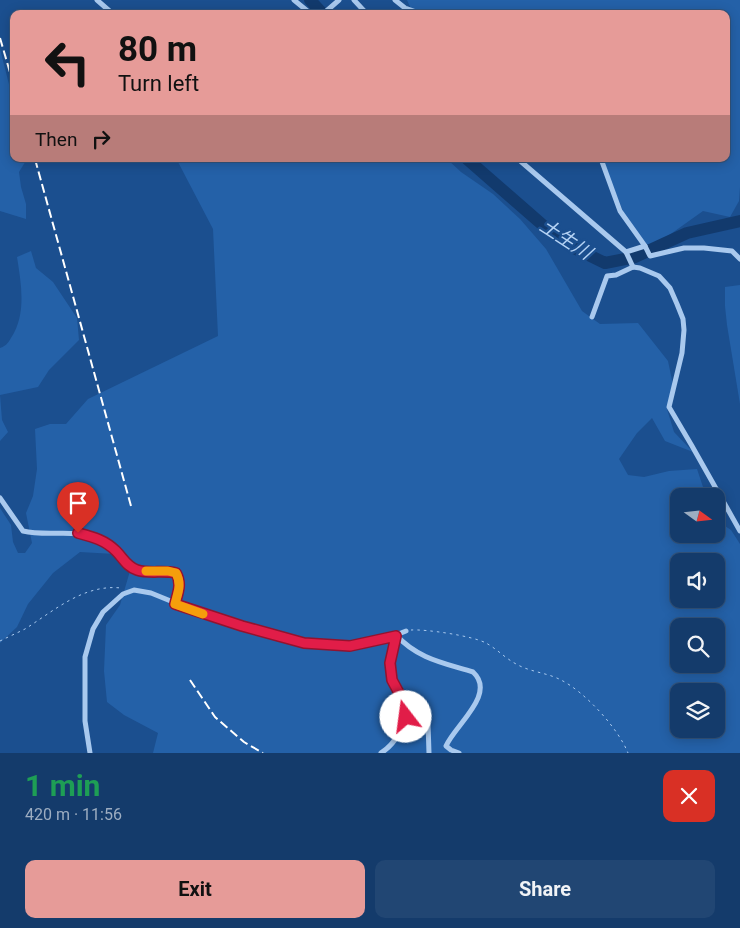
<!DOCTYPE html>
<meta charset="utf-8">
<style>
:root{--surface:#143b6b;--page:#214673;--text:#f1f3f6;--muted:#9dadc1;--line:#33557e;--accent:#e69b98}
body{margin:0;font-family:Roboto,"Noto Sans JP",sans-serif;background:var(--page);color:var(--text);height:100vh;display:flex;flex-direction:column;font-size:19px;white-space:nowrap}
*{box-sizing:border-box;margin:0}
p{font-size:16px;color:var(--muted)}
.icon{flex:none;width:28px;height:28px;fill:none;stroke:currentColor;stroke-width:2;stroke-linecap:round;stroke-linejoin:round}
.map{position:relative;height:753px;overflow:hidden}
.details{display:flex;flex-direction:column;background:var(--surface);flex:1}
.details>*{flex:none}
.hud{position:absolute;left:10px;top:10px;width:720px;height:152px;border-radius:10px;box-shadow:0 2px 12px #0003,0 0 0 1px var(--line);background:#e69b98;color:#111;overflow:hidden}
.needle{width:32px;rotate:105deg}
.controls{position:absolute;left:670px;top:488px;display:grid;gap:10px}
.controls a{display:grid;place-items:center;width:55px;height:55px;border-radius:10px;background:var(--surface);box-shadow:0 2px 12px #0003,0 0 0 1px var(--line);font-size:25px}
.pin{position:absolute;display:grid;place-items:center;width:42px;height:42px;color:#fff;margin:-51px -21px;border-radius:50% 50% 50% 0;rotate:-45deg;box-shadow:0 0 5px #0007}
.pin .icon{rotate:45deg}
.me{position:absolute;width:55px;margin:-28px;rotate:345deg;stroke-linejoin:round;filter:drop-shadow(0 0 4px #0008)}
.turn{display:flex;align-items:center;gap:18px;height:105px;padding:0 25px;font-size:22px}
.turn .icon{width:65px;height:65px;stroke-width:2.5}
.turn b{display:block;font-size:35px;line-height:42px}
.then{display:flex;align-items:center;height:48px;padding:0 25px;background:#0003;gap:10px;font-size:19px}
.round{display:grid;place-items:center;flex:none;width:52px;height:52px;border-radius:10px;background:var(--page)}
.overview{display:flex;align-items:center;justify-content:space-between;height:85px;padding:0 25px}
h1{font-size:30px;font-weight:700;line-height:38px;color:#1e9e55}
.cta{display:flex;gap:10px;margin-top:auto;padding:10px 25px}
.cta a{flex:1;height:58px;border-radius:10px;background:var(--accent);color:#111;font-size:20px;font-weight:700;line-height:58px;text-align:center}
.cta a+a{background:var(--page);color:var(--text)}
.map>svg:first-child{display:block}
</style>
<div class="map">
<svg width="740" height="753" viewBox="0 0 740 753">
<rect width="100%" height="100%" fill="#1b4f8f"/>
<g fill="#2461a8" fill-rule="evenodd">
<path d="M407,0h333v187l-1,14 -9,16 -27,-6 -52,37 -22,-22 -27,-67h124v-145h-307l-8,-5z"/>
<path d="M0,49l14,55v55h13l-8,13 2,15 5,17v15l-26,-8z"/>
<path d="M180,159h267l14,13 32,22 27,25 26,30 36,62 18,13 38,-1 30,38 5,24 -6,24 7,23 19,20 -28,-11 -13,-23 -15,15 -18,26 9,16 16,2 25,-6 28,-2 9,27h-27v38h37v-14l15,10 9,14v209h-587l5,-20 -34,-18 -17,-13 -3,-31 2,-46 14,-20 10,-34 -16,-17 -34,-2 -27,21 -25,31 -11,23 -17,16v-135l11,17 2,17 5,11h7l7,-10 -6,-30 7,-17 4,-27 -2,-40 15,-5h16l22,-25 130,-63 -5,-107 -35,-67zM679,561h37v38h-37zM679,626h37v38h-37zM679,691h37v38h-37z"/>
<path d="M31,251l5,17 17,14 24,36 2,22 -30,30 -11,17 -38,8 2,25 6,12 -8,9v-93c6,-2 8,-5 11,-10 16,-24 10,-55 6,-81z"/>
<path d="M740,285v119l-13,-79 -2,-19v-19z"/>
</g>
<g fill="none" stroke-linecap="round" stroke-linejoin="round">
<g stroke="#123a6d" stroke-width="12">
<path d="M310,0l13,14"/>
<path d="M467,159l78,68 27,20 33,16 30,-6 52,-24 53,-12"/>
</g>
<g stroke="#a9c9ee" stroke-width="1" stroke-dasharray="2.5 4" stroke-linecap="butt">
<path d="M411,630c15,-1 62,6 75,13 11,6 20,16 32,22 13,7 30,8 43,15 24,12 57,48 67,73"/>
<path d="M0,641c8,-4 17,-8 25,-12 30,-19 59,-45 96,-41"/>
</g>
<g stroke="#a9c9ee" stroke-width="5">
<path d="M97,0l16,14"/>
<path d="M294,0l17,14"/>
<path d="M354,0l13,14"/>
<path d="M395,0l10,8 17,6"/>
<path d="M323,14l16,-14"/>
<path d="M518,159l108,93"/>
<path d="M601,159l19,52 25,35 5,10 34,-8h20l28,3 8,8"/>
<path d="M633,267l-7,-15 19,-6"/>
<path d="M592,317l15,-41 9,-1 17,-8 7,1 19,8 11,12 7,16 6,15 1,11 -2,23 -13,54 23,39 48,85"/>
<path d="M0,498l23,33c25,6 52,-3 76,8 14,5 20,20 32,28 13,8 30,2 45,6 6,11 2,19 -1,31"/>
<path d="M396,635c22,24 48,28 77,37 24,22 -18,53 -27,74l5,4 8,3"/>
<path d="M406,717c8,-1 15,0 22,6l1,30"/>
<path d="M90,753l-5,-32v-64l8,-28 10,-17 20,-18 11,-4 17,3 54,22 99,28 46,3 46,-11 10,-4"/>
<path d="M381,753c13,-8 27,-29 25,-46 -2,-10 -12,-19 -14,-29 -4,-14 1,-28 4,-43"/>
</g>
<g stroke="#fff" stroke-width="2" stroke-dasharray="9 4" stroke-linecap="butt">
<path d="M0,38l14,48"/>
<path d="M35,159l96,347"/>
<path d="M190,680l25,37 29,25 19,11"/>
</g>
</g>
<g fill="none" stroke-linecap="round" stroke-linejoin="round">
<defs>
<path id="route" d="M78,533c15,4 27,7 38,18 7,7 11,16 21,19 12,4 26,0 39,3 6,11 2,19 -1,31l67,22 62,17 46,3 46,-10 -6,27 2,17 14,26v11"/>
</defs>
<use href="#route" stroke="#92132f" stroke-width="12"/>
<use href="#route" stroke="#e11d48" stroke-width="9"/>
<path stroke="#f59e0b" stroke-width="9" d="M146,571h22l8,2c6,11 2,19 -1,31l28,10"/>
</g>
<g text-anchor="middle" dominant-baseline="central" stroke-width="5" stroke-linejoin="round" paint-order="stroke">
<g font-size="19" font-style="italic" fill="#b5d3f5" stroke="#1b4f8f">
<text transform="translate(566 239) rotate(33)">土生川</text>
</g>
</g>
</svg>
<div class="controls">
<a><svg class="needle" viewBox="-14 -14 28 28"><path d="M0-13l5 13h-10z" fill="#e53935"/><path d="M0 13l5-13h-10z" fill="#9dadc1"/></svg></a>
<a><svg class="icon" aria-label="sound" viewBox="0 0 24 24"><path d="M4 9h4l5-4v14l-5-4H4zM17 9q2 3 0 6"/></svg></a>
<a><svg class="icon" aria-label="search" viewBox="0 0 24 24"><circle cx="10" cy="10" r="6"/><path d="M15 15l6 6"/></svg></a>
<a><svg class="icon" aria-label="layers" viewBox="0 0 24 24"><path d="M12 4l9 5-9 5-9-5zM3 14l9 5 9-5"/></svg></a>
</div>
<div class="pin" style="left:78px;top:533px;background:#d93025"><svg class="icon" aria-label="arrive" viewBox="0 0 24 24"><path d="M6 21V4h12l-3 4 3 4H6"/></svg></div>
<svg class="me" style="left:406px;top:717px" viewBox="-20 -20 40 40"><circle r="19" fill="#fff"/><path d="M0-13L10 11 0 6-10 11z" fill="#e11d48"/></svg>
<div class="hud">
<div class="turn"><svg class="icon" aria-label="left" viewBox="0 0 24 24"><path d="M17 20v-9H6M10 6l-5 5 5 5"/></svg><div><b>80 m</b>Turn left</div></div>
<div class="then">Then<svg class="icon" aria-label="right" viewBox="0 0 24 24"><path d="M7 20v-9h11M14 6l5 5-5 5"/></svg></div>
</div>
</div>
<section class="details">
<div class="overview"><div><h1>1 min</h1><p>420 m · 11:56</p></div><a class="round" style="background:#d93025;color:#fff"><svg class="icon" aria-label="close" viewBox="0 0 24 24"><path d="M6 6l12 12M18 6L6 18"/></svg></a></div>
<div class="cta"><a>Exit</a><a>Share</a></div>
</section>
